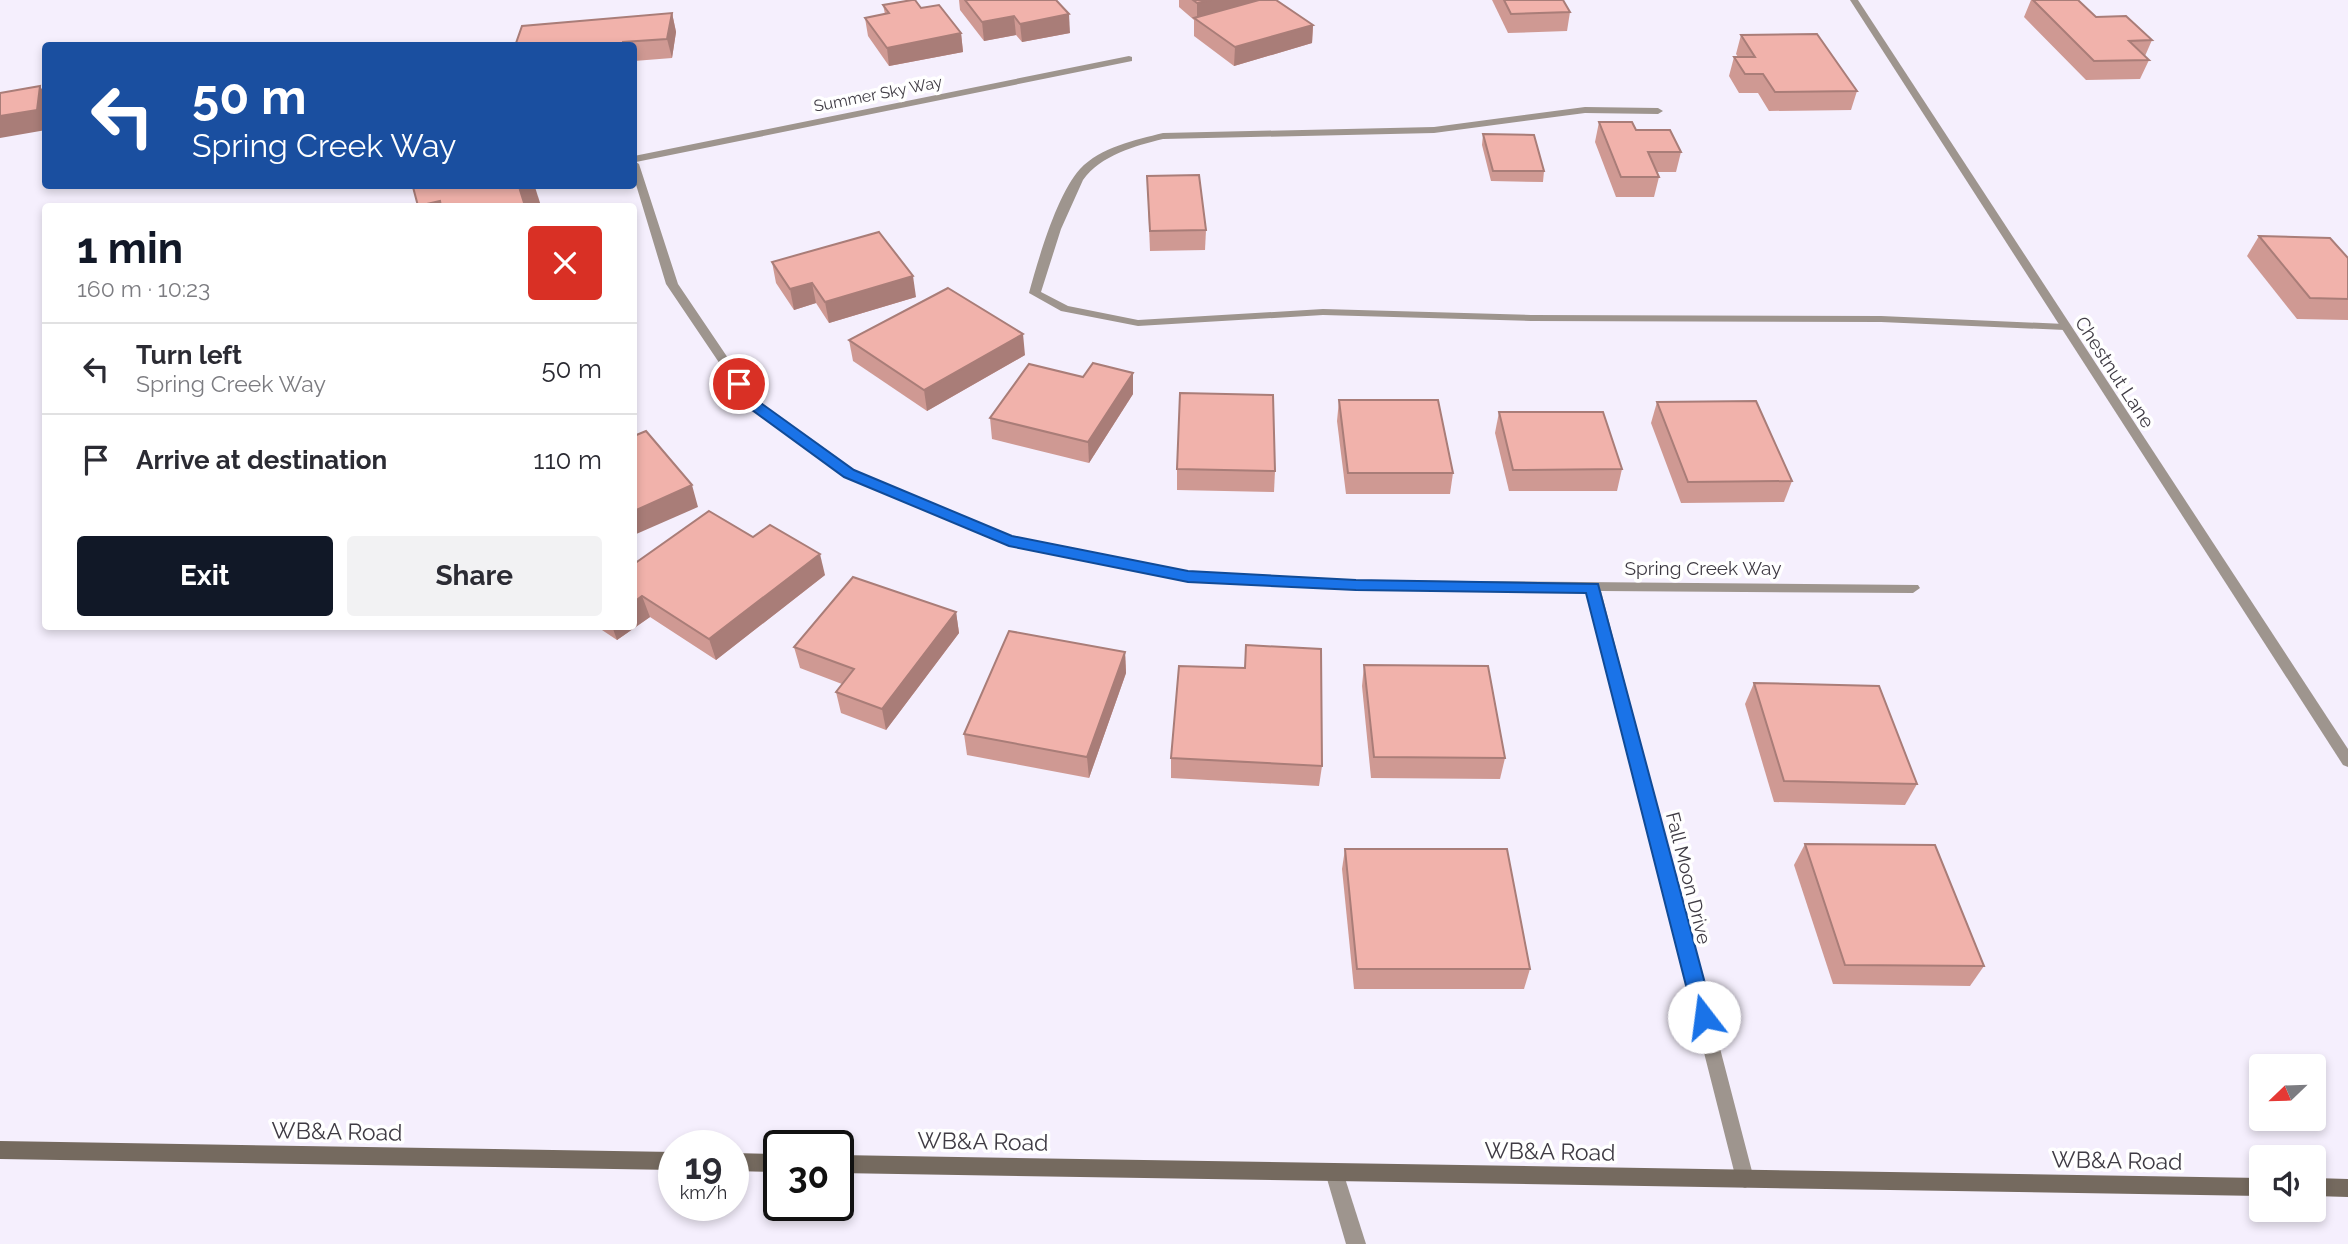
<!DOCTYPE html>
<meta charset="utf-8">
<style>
:root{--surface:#fff;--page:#f2f2f3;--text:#2b2b33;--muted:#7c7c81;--line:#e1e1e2;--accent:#111827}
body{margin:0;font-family:Raleway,sans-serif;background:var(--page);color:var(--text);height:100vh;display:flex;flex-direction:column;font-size:26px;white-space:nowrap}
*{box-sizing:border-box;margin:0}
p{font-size:23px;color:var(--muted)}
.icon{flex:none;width:38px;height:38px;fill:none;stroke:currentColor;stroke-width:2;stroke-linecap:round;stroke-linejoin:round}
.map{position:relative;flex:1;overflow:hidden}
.panel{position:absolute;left:42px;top:203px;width:595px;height:427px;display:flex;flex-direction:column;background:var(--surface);border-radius:7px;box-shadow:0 4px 10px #0003}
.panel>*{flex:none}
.top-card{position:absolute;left:42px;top:42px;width:595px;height:147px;border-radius:7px;box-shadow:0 4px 10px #0003;background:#1a4fa0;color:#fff;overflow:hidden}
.needle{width:46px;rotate:247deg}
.controls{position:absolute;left:2249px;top:1054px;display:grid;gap:14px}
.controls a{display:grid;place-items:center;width:77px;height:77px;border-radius:7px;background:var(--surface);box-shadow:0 4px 10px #0003;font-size:35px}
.speed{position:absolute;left:658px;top:1130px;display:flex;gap:14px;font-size:35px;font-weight:700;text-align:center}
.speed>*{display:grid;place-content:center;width:91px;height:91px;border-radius:50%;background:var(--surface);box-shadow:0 4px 10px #0003;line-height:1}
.speed small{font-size:18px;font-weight:400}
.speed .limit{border:4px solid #111;border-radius:10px;background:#fff;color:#111}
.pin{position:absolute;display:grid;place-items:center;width:60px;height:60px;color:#fff;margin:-30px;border:4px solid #fff;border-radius:50%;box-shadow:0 2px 7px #0007}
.me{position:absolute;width:77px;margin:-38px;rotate:345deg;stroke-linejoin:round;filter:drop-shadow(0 0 5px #0008)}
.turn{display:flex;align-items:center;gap:24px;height:147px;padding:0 35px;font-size:32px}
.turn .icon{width:91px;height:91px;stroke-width:2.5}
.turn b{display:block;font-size:49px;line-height:60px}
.round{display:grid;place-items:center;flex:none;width:74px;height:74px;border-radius:7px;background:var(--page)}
.head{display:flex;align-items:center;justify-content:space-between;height:119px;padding:0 35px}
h1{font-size:42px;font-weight:700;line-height:52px;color:var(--accent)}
.action{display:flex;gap:14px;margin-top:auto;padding:14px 35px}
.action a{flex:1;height:80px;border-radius:7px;background:var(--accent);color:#fff;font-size:28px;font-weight:700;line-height:80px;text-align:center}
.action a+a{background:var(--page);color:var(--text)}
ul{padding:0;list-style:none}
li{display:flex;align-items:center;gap:21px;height:91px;padding:0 35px;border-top:2px solid var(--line)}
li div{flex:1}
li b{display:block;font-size:26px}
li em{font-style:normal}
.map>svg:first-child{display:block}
</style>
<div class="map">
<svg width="2348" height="1244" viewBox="0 0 2348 1244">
<rect width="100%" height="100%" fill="#f5effd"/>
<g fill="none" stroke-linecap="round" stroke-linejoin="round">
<g fill="#9e958e" fill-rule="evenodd">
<path d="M1585,107l73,1 5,3 -5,3 -73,-1 -151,20 -271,6c-28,7 -62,16 -80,41l-22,49 -20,63 27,14 70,14 185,-11 208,6 350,1 184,8 6,3 -6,3 -184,-8 -350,-1 -208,-6 -185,11 -77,-15 -32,-18c9,-33 28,-99 51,-124 21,-22 55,-29 83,-36l271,-6z"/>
<path d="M1334,1163l7,3 2,6 23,72h-20l-21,-72 2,-6z"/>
</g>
<g fill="#9e958e" fill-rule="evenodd">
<path d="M1850,0h8l490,749v18l-5,-2z"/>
<path d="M1129,56l3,1v4l-496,101 3,2 39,120 79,117 96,69 159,66 176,35 168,9 562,5 2,3 -7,5 -312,-2 153,588 -2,6 -7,3 -7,-3 -2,-6 -149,-588 -231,-1 -168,-9 -184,-38 -159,-67 -96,-69 -83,-123 -32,-106v-22z"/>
</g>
<g fill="#756a5f" fill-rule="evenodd">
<path d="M0,1141l674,11v18l-674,-11z"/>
<path d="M733,1153l46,1v18l-46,-1z"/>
<path d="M838,1155l1423,23v18l-1423,-23z"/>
<path d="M2314,1178l34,1v18l-34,-1z"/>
</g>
</g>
<g fill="#cf9993">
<path d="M959,0h97l14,33 -48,9 -6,-7 -32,6 -24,-31z"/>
<path d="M1179,0h97l37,25 -1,18 -78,23 -40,-30v-16l-15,-13z"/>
<path d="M1492,0h71l7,12 -3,19 -59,2z"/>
<path d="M2031,0h47l18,17 56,23 -7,16 4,4 -9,19 -54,1 -62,-63z"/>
<path d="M883,5l38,3 40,25 2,19 -74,14 -21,-30 -3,-18 20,-4z"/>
<path d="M672,13l4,19 -4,26 -38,3v-15h-119z"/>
<path d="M1741,35l116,56 -6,19 -82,1 -11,-18h-19l-10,-17 5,-19h4l-2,-3z"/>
<path d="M1599,122l37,8 45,22 -5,20h-19l2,5 -5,20h-38l-21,-55z"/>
<path d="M1483,134l61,37 -1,11 -52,-1 -9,-36z"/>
<path d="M1147,176l59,54 -1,20 -55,1z"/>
<path d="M2259,236l89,22v62l-51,-1 -50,-63z"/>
<path d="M772,262l144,35 -87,26 -13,-20 -22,7 -18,-27z"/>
<path d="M849,340l176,15 -98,56 -74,-50z"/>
<path d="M1133,373v21l-44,69 -97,-24 -2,-21z"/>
<path d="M1339,400l114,73 -3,21h-104l-9,-73z"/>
<path d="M1657,402l135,79 -8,21 -103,1 -30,-80z"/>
<path d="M1499,412l123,57 -5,22h-108l-14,-58z"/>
<path d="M1177,469l98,2 -1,21 -97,-2z"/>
<path d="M753,537l72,38 -109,85 -66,-43 -33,23 -21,-14h38v-62z"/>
<path d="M956,612l3,21 -73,97 -45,-17 -5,-21 6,-8 -42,-16 -6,-21z"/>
<path d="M1125,652l1,21 -37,105 -122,-23 -3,-21z"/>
<path d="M1364,665l141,93 -5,21 -129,-1 -9,-92z"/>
<path d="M1754,683l163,101 -12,21 -131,-3 -29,-98z"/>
<path d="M1171,758l151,8 -3,20 -148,-8z"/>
<path d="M1805,844l179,122 -14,20 -137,-2 -39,-119z"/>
<path d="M1345,849l185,120 -6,20h-170l-12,-120z"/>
</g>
<g fill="#a97d78">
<path d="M1211,0h48l-62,20v-17z"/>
<path d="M672,13l4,19 -4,26 -5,-19z"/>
<path d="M1069,14l1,19 -48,9 -2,-18z"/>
<path d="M1014,16l2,19 -32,6 -2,-19z"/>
<path d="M1313,25l-1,18 -78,23 1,-19z"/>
<path d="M961,33l2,19 -74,14 -2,-18z"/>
<path d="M40,86l6,10v34l-46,8v-22z"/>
<path d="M535,187l6,19h-16l-5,-16z"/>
<path d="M440,201l2,5h-24z"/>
<path d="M913,276l3,21 -87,26 -4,-21z"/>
<path d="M812,283l4,20 -22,7 -4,-21z"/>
<path d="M1023,334l2,21 -98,56 -3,-21z"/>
<path d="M1133,373v21l-44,69 -1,-21z"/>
<path d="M692,485l6,22 -64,28v-24z"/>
<path d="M820,554l5,21 -109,85 -7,-21z"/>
<path d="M642,596l8,21 -33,23 -5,-14h22v-24z"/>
<path d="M956,612l3,21 -73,97 -4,-21z"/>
<path d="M1125,652l1,21 -37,105 -2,-21z"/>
</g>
<g fill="#f1b2ab" stroke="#a97d78" stroke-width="2">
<path d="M912,0h3l6,8 18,-3 22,28 -74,15 -22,-30 24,-5 -6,-8z"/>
<path d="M965,0h91l13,14 -49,10 -6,-8 -32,6z"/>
<path d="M1193,0h18l-14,3z"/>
<path d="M1259,0h17l37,25 -78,22 -41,-29z"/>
<path d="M1504,0h59l7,12 -59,2z"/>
<path d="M2033,0h45l18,17 30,-1 26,24 -23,1 20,19 -55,1z"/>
<path d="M672,13l-5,26 -44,3v4h-38l1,-3 -37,3h-34l7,-20z"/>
<path d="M1817,34l40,57 -82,1 -12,-18h-18l-11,-17h21l-14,-22z"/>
<path d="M40,86l-3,24 -37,6v-23z"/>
<path d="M1599,122h33l4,8h34l11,22h-33l11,25h-38z"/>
<path d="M1483,134l51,1 10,36h-51z"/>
<path d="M1199,175l7,55 -56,1 -3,-55z"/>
<path d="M422,186h112l1,1 -15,3 5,16h-84l-1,-5 -22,5 -5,-19z"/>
<path d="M879,232l34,44 -88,26 -13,-19 -22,6 -18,-27z"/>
<path d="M2259,236l71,2 18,20v41l-38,-1z"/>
<path d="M948,288l75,46 -99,56 -75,-50z"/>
<path d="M1093,363l40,10 -45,69 -98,-24 39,-54 54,13z"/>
<path d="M1180,393l93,2 2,76 -98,-2z"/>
<path d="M1339,400h99l15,73h-105z"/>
<path d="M1756,401l36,80 -104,1 -31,-80z"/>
<path d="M1499,412h104l19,57 -109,1z"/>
<path d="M646,431l46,54 -58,26v-75z"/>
<path d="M709,511l44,26 17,-12 50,29 -111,85 -67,-43 -8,6v-38z"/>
<path d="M853,577l103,35 -74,97 -46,-17 18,-23 -60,-22z"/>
<path d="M1009,631l116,21 -38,105 -123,-23z"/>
<path d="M1246,645l75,4 1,117 -151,-8 8,-92 66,2z"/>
<path d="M1364,665l124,1 17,92 -131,-1z"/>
<path d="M1754,683l125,3 38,98 -133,-3z"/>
<path d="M1805,844l130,1 49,121 -139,-1z"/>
<path d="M1345,849h162l23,120h-173z"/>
</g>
<path fill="#1a73e8" stroke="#114b97" stroke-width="2" d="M739,380l5,1 14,20 96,69 158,66 176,35 168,9 242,4 116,433 -3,7 -7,2 -7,-2 -3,-7 -108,-424 -230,-3 -168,-8 -179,-36 -165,-69 -96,-70 -15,-23z"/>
<g text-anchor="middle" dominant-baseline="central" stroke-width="7" stroke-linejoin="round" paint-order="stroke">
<g font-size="16" fill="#3f3b44" stroke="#fff">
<text transform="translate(878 94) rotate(-11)">Summer Sky Way</text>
</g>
<g font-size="19" fill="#3f3b44" stroke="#fff">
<text transform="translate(2115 372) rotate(57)">Chestnut Lane</text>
<text x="1703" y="568">Spring Creek Way</text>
<text transform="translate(1689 878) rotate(76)">Fall Moon Drive</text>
</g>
<g font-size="23" fill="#3f3b44" stroke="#fff">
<text transform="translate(337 1131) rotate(1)">WB&amp;A Road</text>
<text transform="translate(983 1141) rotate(1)">WB&amp;A Road</text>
<text transform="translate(1550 1151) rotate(1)">WB&amp;A Road</text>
<text transform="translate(2117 1160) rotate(1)">WB&amp;A Road</text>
</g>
</g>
</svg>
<div class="controls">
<a><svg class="needle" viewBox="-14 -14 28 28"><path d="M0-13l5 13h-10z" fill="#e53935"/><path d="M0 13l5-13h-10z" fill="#7c7c81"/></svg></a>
<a><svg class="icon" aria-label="sound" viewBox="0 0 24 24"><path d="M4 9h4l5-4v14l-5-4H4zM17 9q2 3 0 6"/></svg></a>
</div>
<div class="speed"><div>19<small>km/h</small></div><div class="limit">30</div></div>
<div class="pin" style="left:739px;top:384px;background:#d93025"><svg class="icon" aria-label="arrive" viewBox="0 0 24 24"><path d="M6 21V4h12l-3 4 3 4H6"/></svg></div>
<svg class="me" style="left:1704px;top:1017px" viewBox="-20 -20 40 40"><circle r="19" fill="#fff"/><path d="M0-13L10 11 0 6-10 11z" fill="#1a73e8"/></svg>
<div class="top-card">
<div class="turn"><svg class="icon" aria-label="left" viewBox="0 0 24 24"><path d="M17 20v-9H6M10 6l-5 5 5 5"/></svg><div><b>50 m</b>Spring Creek Way</div></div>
</div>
<section class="panel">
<div class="head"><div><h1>1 min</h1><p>160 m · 10:23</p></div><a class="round" style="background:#d93025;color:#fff"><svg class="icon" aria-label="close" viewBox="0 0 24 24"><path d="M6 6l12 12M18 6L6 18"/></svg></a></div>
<ul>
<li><svg class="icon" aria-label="left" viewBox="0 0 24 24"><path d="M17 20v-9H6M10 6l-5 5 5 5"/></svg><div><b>Turn left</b><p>Spring Creek Way</p></div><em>50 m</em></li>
<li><svg class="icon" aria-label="arrive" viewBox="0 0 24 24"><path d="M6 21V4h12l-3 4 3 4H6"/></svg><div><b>Arrive at destination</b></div><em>110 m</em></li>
</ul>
<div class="action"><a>Exit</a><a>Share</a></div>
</section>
</div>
